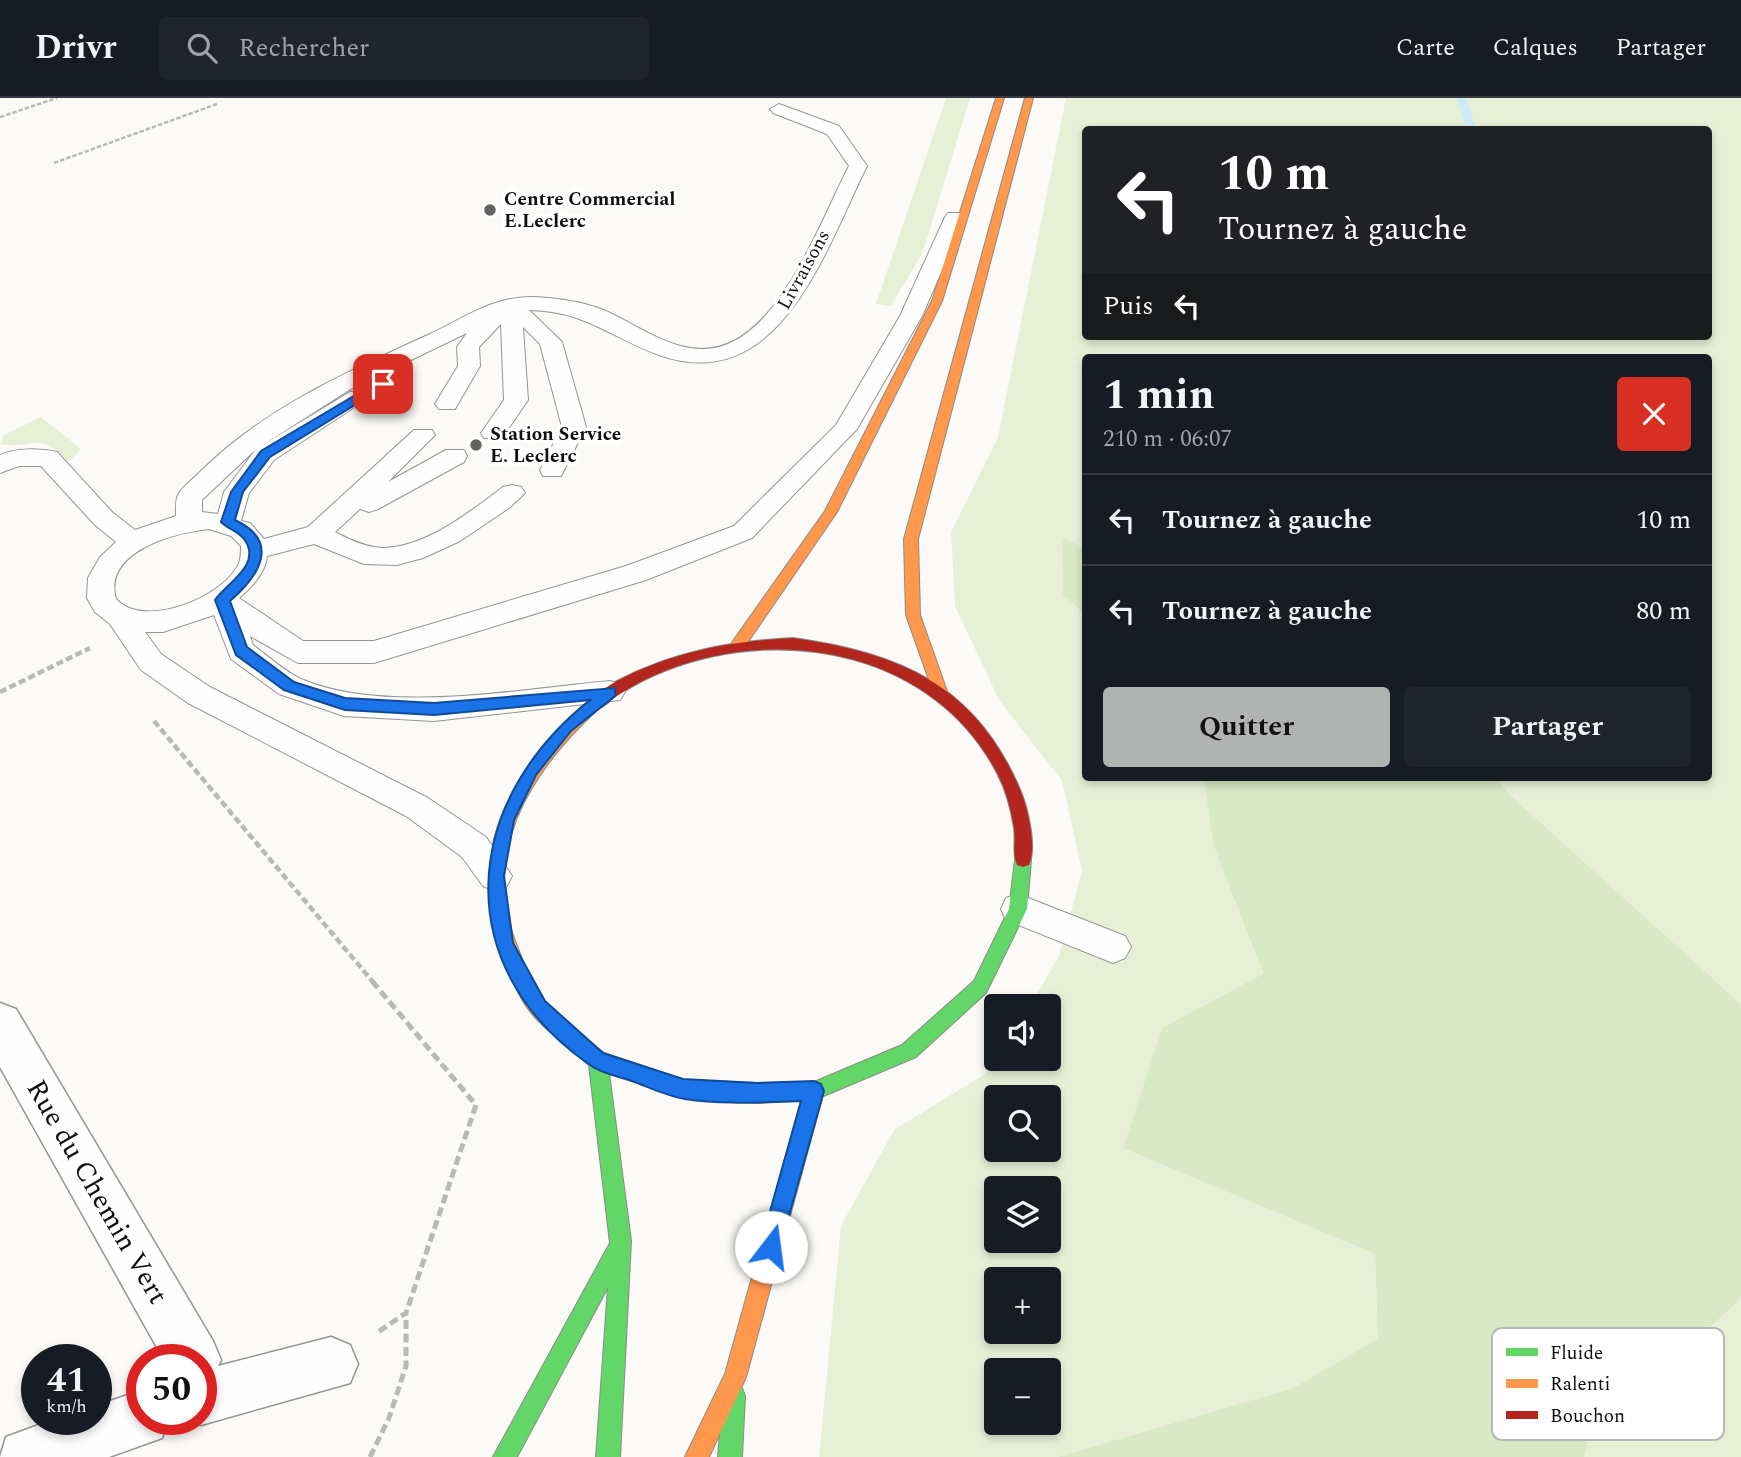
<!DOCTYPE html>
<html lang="fr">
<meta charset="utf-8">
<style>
:root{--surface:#171b24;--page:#20242c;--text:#f1f3f6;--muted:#9ea1a6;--line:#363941;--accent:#b1b2b2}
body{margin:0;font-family:Spectral,serif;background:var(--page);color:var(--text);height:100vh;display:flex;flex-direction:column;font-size:26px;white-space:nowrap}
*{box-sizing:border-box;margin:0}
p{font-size:23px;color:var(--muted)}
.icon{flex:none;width:38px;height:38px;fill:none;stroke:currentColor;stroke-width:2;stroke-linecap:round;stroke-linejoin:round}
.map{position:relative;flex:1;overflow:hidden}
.side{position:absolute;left:1082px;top:256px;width:630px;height:427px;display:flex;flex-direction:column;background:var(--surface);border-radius:7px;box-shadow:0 4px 10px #0003}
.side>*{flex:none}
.top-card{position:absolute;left:1082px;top:28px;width:630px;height:214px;border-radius:7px;box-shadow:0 4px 10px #0003;background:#202124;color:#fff;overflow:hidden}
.controls{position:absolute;left:984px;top:896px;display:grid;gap:14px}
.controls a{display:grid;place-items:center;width:77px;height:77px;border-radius:7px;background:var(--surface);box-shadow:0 4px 10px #0003;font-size:35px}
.speed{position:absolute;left:21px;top:1246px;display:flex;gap:14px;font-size:35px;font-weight:700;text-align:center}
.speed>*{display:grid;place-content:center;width:91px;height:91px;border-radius:50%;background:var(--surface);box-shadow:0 4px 10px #0003;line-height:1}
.speed small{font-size:18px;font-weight:400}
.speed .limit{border:10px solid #d22;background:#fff;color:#111}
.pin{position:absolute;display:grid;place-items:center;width:60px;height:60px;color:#fff;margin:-30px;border-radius:14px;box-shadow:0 4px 10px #0006}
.me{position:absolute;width:77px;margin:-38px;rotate:15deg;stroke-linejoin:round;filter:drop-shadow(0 0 5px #0008)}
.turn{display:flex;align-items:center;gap:24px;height:147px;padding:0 21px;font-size:32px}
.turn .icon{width:91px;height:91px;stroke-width:2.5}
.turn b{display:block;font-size:49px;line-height:60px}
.then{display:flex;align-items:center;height:66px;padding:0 21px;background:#0003;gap:14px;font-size:26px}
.round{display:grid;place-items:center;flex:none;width:74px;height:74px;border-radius:7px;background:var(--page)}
.summary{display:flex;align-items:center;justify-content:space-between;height:119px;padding:0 21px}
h1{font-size:42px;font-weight:700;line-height:52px}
.primary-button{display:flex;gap:14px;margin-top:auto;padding:14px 21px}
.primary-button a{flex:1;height:80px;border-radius:7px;background:var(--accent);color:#111;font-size:28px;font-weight:700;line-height:80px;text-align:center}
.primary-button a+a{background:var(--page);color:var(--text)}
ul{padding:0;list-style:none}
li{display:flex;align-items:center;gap:21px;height:91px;padding:0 21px;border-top:2px solid var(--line)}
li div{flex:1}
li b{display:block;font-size:26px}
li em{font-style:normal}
header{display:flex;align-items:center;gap:42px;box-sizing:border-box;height:98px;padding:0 35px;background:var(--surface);border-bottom:2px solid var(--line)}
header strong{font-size:33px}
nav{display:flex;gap:38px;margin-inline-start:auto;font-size:24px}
.search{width:490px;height:63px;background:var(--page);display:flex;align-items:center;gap:18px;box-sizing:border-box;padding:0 24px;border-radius:7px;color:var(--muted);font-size:26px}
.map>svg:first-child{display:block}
</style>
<header>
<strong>Drivr</strong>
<div class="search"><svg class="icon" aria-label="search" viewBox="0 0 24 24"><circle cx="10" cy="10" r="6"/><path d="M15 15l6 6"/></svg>Rechercher</div>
<nav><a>Carte</a><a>Calques</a><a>Partager</a></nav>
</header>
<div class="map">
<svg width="1741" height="1359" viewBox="0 0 1741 1359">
<rect width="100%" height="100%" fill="#fbfaf6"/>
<g fill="#e7f0d7" fill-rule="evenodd">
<path d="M946,0h24l-47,154 -32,54 -15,-2z"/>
<path d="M1066,0h675v906l-232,-210 -13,-17h212v-420h-623v191l-23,-11 1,58 22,19v163h118l11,70 49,128 -101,53 -39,120 252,106 3,86 -85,48 -236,69h-238l22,-231 53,-96 102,-63 4,-8h48v-53h-18l29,-50 23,-85 -20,-90 -63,-81 -44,-94 -4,-74 47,-95zM1085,32h623v206h-623zM996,999h52v53h-52zM996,1090h52v53h-52zM996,1181h52v53h-52zM996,1272h52v53h-52z"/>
<path d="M41,319l40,32 -12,13c-33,-34 -34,-11 -69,-18l4,-9z"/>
<path d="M1741,1201v158h-157l5,-20z"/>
</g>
<g fill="#d9e8c5">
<path d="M1062,439l23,11v66l-22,-19z"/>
<path d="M1203,679h293l13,17 232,210v295l-152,138 -5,20h-527l236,-69 85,-49 -3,-85 -252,-106 39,-120 101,-54 -49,-127z"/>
</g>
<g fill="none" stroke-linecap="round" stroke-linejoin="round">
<path fill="#cdeaf5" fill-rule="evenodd" d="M1456,0h10l11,32h-10z"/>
<defs>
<g id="lane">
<path d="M779,6l60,22 28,40c-41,82 -87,232 -208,189 -50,-18 -73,-44 -130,-45l33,32 24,85 -25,49h-18l-3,-6 22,-43 -22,-83 -17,-17 5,73 -26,38h-18l-3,-5 23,-33 -3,-76 -22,23 1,19 -25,43h-16l-4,-5 23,-38 -1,-19 10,-14 -118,57 -91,58 92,-56h16l4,5 -96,63 -25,33 -8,28 9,2 14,16 44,-12 106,-97h18l3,5 -47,47 58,-32h18l3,6 -3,6 -86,47 -9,3 -9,-3 -25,23c15,8 30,15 47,16 43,0 88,-36 121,-61l9,-2 9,2 4,6 -16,15 -49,33 -37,17 -26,7 -33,-1 -50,-20 -47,12c-1,16 -16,32 -28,42l64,43h71l252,-75 108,-40 102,-101 64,-109 45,-99 3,-4h14l3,4 -43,99 -65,113 -105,109 -106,42 -272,83h-76l-48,-27 3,9c15,11 31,26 48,34 84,36 219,10 309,2l10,3 5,8 -5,8 -186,21 -90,-5 -65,-22 -48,-35 -17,-44 -51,17h-18l16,22 49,33 218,111 58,39 26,39 -5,10 -12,5 -12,-5 -21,-29 -56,-41 -218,-113 -47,-33 -31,-46 -15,-12 -8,-14 1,-20 12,-21 16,-15 -21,-17 -54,-59h-22l-19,7v-18c16,-7 39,-7 57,-3l56,61 22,17 41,-14c0,-6 -1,-15 2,-21 4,-8 15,-16 22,-23 64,-64 149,-101 230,-138 34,-16 64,-38 103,-37 23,1 47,4 68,12 42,17 85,57 133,32 54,-28 88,-123 115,-175l-22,-32 -54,-21 -3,-4zM256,351l-32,43 -6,22 -16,-2v-12zM209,431l22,7 10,10c0,5 0,12 -2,17 -14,34 -95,67 -123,36 -13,-48 58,-66 93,-70z"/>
<path d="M1018,796l107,42 6,11 -6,11 -12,5 -107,-43 -5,-11 5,-11z"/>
</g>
<g id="street">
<path d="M0,905l16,6 197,332 8,19 -3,6 113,-29 19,8 8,19 -8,19 -149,42 -15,-6h15v-59h-37l-164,-293z"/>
<path d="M142,1292v29h27l-7,19 -53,19h-109l6,-20 49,-18h41v-13z"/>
</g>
<g id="fast">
<path d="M1023,755l6,2 2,5 -4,49 -41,84 -70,64 -102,43 -57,3 -74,-5 -74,-25 22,168 -11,216h-24l12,-170 -91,170h-24l117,-214 -21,-178 -24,-21 -2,-6 2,-6 7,-3 32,24 79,27 74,3 57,-1 88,-37 72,-64 35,-72 6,-49 2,-5z"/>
<path d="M734,1287l8,3 3,8 -3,61h-24l5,-61 3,-8z"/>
</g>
<g id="slow">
<path d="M996,0h8l-62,203 -105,211 -94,137h-10l-2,-4 2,-4 92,-130 107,-210z"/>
<path d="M1025,0h8l-115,441 2,76 28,79 -7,6 -7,-6 -28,-79 -2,-76z"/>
<path d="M593,601l7,6 -2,4c-70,65 -120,145 -79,242 7,18 14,38 27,52 10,11 22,19 33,29l2,6 -2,6 -7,3 -7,-3c-10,-9 -22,-17 -31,-28 -14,-15 -22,-38 -30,-57 -42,-104 6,-189 84,-258z"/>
<path d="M814,984l7,2 3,7 -78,286 -37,80h-24l40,-83 79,-283 3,-7z"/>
</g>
<path id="jam" d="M793,540c107,15 184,47 228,154 7,17 16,56 8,73l-6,2 -6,-2c-5,-11 -1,-25 -3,-37 -3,-19 -8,-38 -17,-55 -62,-119 -211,-149 -330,-103 -16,6 -32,14 -47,24 -9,6 -17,14 -27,17l-7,-6c5,-10 20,-17 29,-23 56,-30 115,-41 178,-44z"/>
</defs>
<use href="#lane" stroke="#969594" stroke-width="2"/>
<use href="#street" stroke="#969594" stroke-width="3"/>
<use href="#fast" stroke="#8c8c8a" stroke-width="2"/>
<use href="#slow" stroke="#8c8c8a" stroke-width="2"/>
<use href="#jam" stroke="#8c8c8a" stroke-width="2"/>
<g stroke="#b9b9b8" stroke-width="2.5" stroke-dasharray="4.5 2" stroke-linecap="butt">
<path d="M0,19l57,-19"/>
<path d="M54,65l163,-59"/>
</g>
<g stroke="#b9b9b8" stroke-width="4.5" stroke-dasharray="7 3.5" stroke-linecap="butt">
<path d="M0,594l90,-44"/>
<path d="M154,623l219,261"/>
</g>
<g stroke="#b9b9b8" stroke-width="5" stroke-dasharray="9 4.5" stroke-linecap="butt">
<path d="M372,883l104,124 -70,208 -28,19"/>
<path d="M370,1359l19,-39 17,-52v-52"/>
</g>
<use href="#lane" fill="#fefefe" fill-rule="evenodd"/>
<use href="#street" fill="#fefefe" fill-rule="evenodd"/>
<use href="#fast" fill="#63d668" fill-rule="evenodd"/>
<use href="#slow" fill="#ff974d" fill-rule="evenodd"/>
<use href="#jam" fill="#b3261e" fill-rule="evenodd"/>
</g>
<path fill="#1a73e8" stroke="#114b97" stroke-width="2" d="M379,283l10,3 -119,73 -27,35 -8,28c47,22 23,57 -5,81l17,46 47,35 51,16 89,5 181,-15v8l-44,35 -35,44 -22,45 -10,56 9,67 32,58 58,52 80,26 74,4 57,-2 7,3 3,7 -46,164 -7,3 -8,-3 -3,-8 41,-146c-38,1 -78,4 -116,-2 -19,-3 -38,-13 -56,-19 -12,-4 -29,-7 -39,-15 -142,-98 -129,-263 0,-365l-156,15 -89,-5 -61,-20 -48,-35 -21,-55c12,-17 48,-36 29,-61 -6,-8 -16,-10 -23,-17l10,-30 30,-41z"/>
<g fill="#626260" stroke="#fff" stroke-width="2.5">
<circle cx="490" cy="112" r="7"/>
<circle cx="476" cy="347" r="7"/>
</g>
<g text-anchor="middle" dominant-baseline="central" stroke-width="7" stroke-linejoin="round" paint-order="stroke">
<g font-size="19" font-weight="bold" fill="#101010" stroke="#fff" text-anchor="start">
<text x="504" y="101">Centre Commercial<tspan x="504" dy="22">E.Leclerc</tspan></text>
<text x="490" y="336">Station Service<tspan x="490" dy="22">E. Leclerc</tspan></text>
</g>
<g font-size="19" fill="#101010" stroke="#fff">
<text transform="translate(804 172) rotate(-61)">Livraisons</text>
</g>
<g font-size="28" fill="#101010" stroke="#fff">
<text transform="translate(97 1094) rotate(60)">Rue du Chemin Vert</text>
</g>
</g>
<rect x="1492" y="1230" width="232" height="112" rx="10" fill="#fff" stroke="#b7b7b7" stroke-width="2"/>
<rect x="1506" y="1250" width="32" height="8" fill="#63d668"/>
<rect x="1506" y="1281" width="32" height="9" fill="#ff974d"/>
<rect x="1506" y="1313" width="32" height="8" fill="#b3261e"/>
<g font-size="19" fill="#101010">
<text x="1550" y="1261">Fluide</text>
<text x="1550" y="1292">Ralenti</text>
<text x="1550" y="1324">Bouchon</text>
</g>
</svg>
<div class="controls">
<a><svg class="icon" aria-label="sound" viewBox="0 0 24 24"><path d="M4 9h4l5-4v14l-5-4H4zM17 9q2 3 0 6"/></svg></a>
<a><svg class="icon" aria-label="search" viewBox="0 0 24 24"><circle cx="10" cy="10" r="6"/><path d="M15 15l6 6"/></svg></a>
<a><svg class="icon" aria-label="layers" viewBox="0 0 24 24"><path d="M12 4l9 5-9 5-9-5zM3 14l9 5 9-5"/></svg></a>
<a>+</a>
<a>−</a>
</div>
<div class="speed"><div>41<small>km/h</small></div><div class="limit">50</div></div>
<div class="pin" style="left:383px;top:286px;background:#d93025"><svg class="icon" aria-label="arrive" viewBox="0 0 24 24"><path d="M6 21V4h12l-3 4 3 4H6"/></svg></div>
<svg class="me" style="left:771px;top:1149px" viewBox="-20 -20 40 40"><circle r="19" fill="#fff"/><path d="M0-13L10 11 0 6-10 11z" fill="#1a73e8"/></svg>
<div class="top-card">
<div class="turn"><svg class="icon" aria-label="left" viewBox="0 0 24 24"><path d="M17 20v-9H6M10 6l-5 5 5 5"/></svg><div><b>10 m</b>Tournez à gauche</div></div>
<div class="then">Puis<svg class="icon" aria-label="left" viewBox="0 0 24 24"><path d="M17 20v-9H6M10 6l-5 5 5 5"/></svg></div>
</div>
<section class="side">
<div class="summary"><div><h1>1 min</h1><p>210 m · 06:07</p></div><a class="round" style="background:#d93025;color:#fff"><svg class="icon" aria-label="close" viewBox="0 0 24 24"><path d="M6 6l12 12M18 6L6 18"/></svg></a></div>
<ul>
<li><svg class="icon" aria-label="left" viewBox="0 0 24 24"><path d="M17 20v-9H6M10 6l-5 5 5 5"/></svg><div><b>Tournez à gauche</b></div><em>10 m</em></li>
<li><svg class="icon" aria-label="left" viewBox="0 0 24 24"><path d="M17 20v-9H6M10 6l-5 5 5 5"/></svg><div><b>Tournez à gauche</b></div><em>80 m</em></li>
</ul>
<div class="primary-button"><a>Quitter</a><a>Partager</a></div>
</section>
</div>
